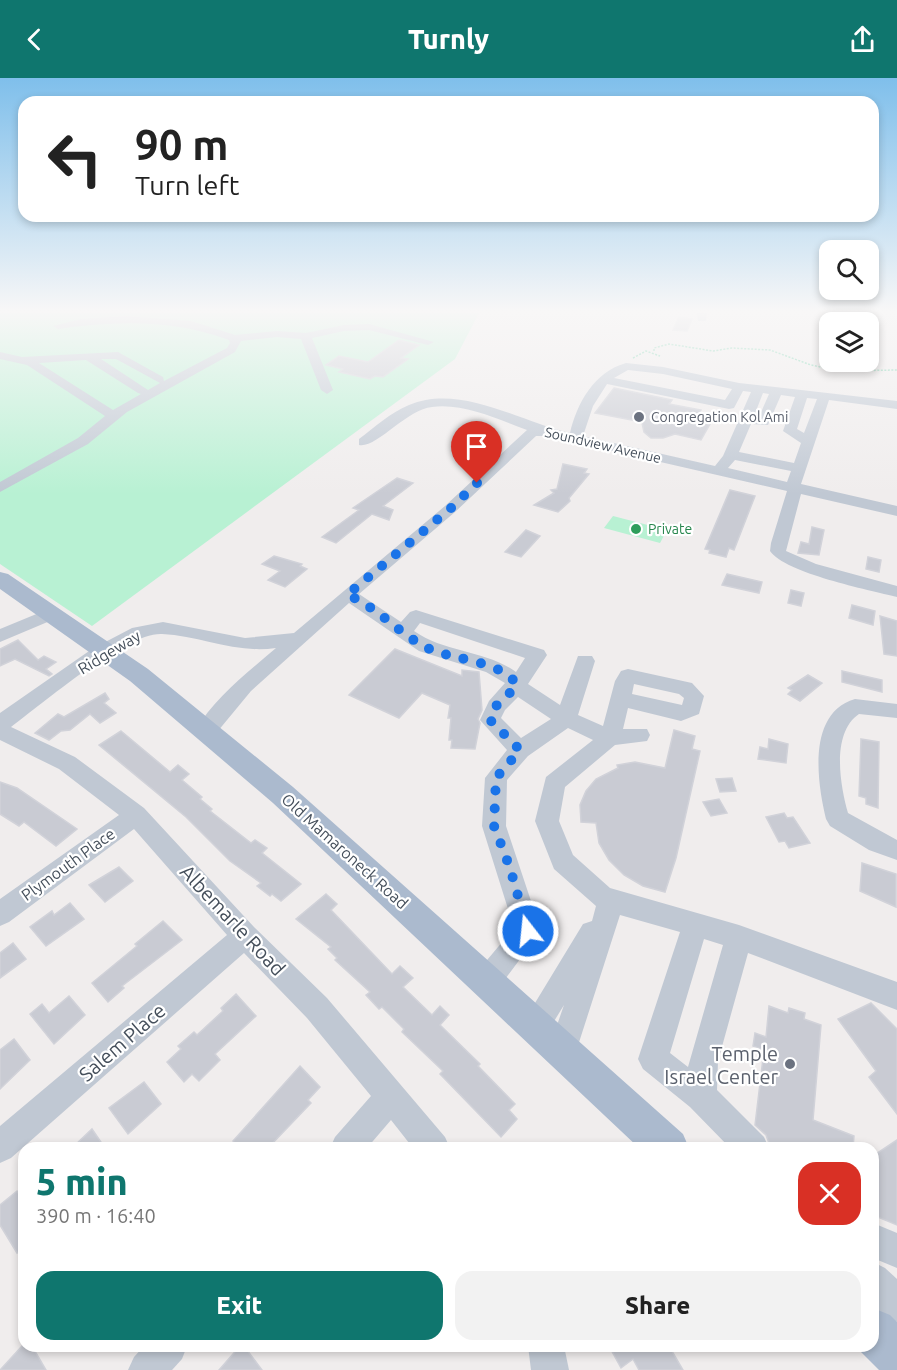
<!DOCTYPE html>
<meta charset="utf-8">
<style>
:root{--surface:#fff;--page:#f2f2f2;--text:#222;--muted:#767676;--accent:#0f766e}
body{margin:0;font-family:Ubuntu,sans-serif;background:var(--page);color:var(--text);height:100vh;display:flex;flex-direction:column;font-size:22px;white-space:nowrap}
*{box-sizing:border-box;margin:0}
p{font-size:20px;color:var(--muted)}
.icon{flex:none;width:33px;height:33px;fill:none;stroke:currentColor;stroke-width:2;stroke-linecap:round;stroke-linejoin:round}
.map{position:relative;flex:1;overflow:hidden}
.drawer{position:absolute;left:18px;top:1064px;width:861px;height:210px;display:flex;flex-direction:column;background:var(--surface);border-radius:18px;box-shadow:0 3px 9px #0003}
.drawer>*{flex:none}
.hud{position:absolute;left:18px;top:18px;width:861px;height:126px;border-radius:18px;box-shadow:0 3px 9px #0003;background:#fff;color:var(--text);overflow:hidden}
.fabs{position:absolute;left:819px;top:162px;display:grid;gap:12px}
.fabs a{display:grid;place-items:center;width:60px;height:60px;border-radius:12px;background:var(--surface);box-shadow:0 3px 9px #0003;font-size:30px}
.pin{position:absolute;display:grid;place-items:center;width:51px;height:51px;color:#fff;margin:-62px -26px;border-radius:50% 50% 50% 0;rotate:-45deg;box-shadow:0 0 6px #0007}
.pin .icon{rotate:45deg}
.me{position:absolute;width:66px;margin:-33px;rotate:344deg;stroke-linejoin:round;filter:drop-shadow(0 0 4px #0008)}
.turn{display:flex;align-items:center;gap:21px;height:126px;padding:0 18px;font-size:27px}
.turn .icon{width:78px;height:78px;stroke-width:2.5}
.turn b{display:block;font-size:42px;line-height:51px}
.round{display:grid;place-items:center;flex:none;width:63px;height:63px;border-radius:18px;background:var(--page)}
.summary{display:flex;align-items:center;justify-content:space-between;height:102px;padding:0 18px}
h1{font-size:36px;font-weight:800;line-height:45px;color:var(--accent)}
.primary-button{display:flex;gap:12px;margin-top:auto;padding:12px 18px}
.primary-button a{flex:1;height:69px;border-radius:18px;background:var(--accent);color:#fff;font-size:24px;font-weight:800;line-height:69px;text-align:center}
.primary-button a+a{background:var(--page);color:var(--text)}
header{display:flex;justify-content:space-between;align-items:center;height:78px;padding:0 18px;background:var(--accent);color:#fff;font-size:27px;font-weight:800}
.map>svg:first-child{display:block}
</style>
<header><svg class="icon" aria-label="back" viewBox="0 0 24 24"><path d="M15 5l-7 7 7 7"/></svg>Turnly<svg class="icon" aria-label="share" viewBox="0 0 24 24"><path d="M12 15V3M7 8l5-5 5 5M5 13v7h14v-7"/></svg></header>
<div class="map">
<svg width="897" height="1292" viewBox="0 0 897 1292">
<rect width="100%" height="100%" fill="#f0eded"/>
<g fill="#b8f1d3">
<path d="M0,235h479l-24,46 -363,267 -92,-62z"/>
<path d="M613,438l54,14 -7,13 -56,-15z"/>
</g>
<g fill="#c9cbd3" stroke="#d1d2d9" stroke-width="1.5">
<path d="M679,239l13,2 -5,12 -14,-1z"/>
<path d="M399,262l20,5 -18,13 7,1 -25,18 -8,-1 -5,3 -31,-7 4,-3 -17,-4 13,-9 29,6z"/>
<path d="M614,310l58,12 -3,4 32,6 -2,4 15,3 -13,23 -26,-6 -12,4h-12l-7,-6 -2,-9 -5,-2 -42,-8z"/>
<path d="M563,386l24,5 -3,4 5,1 -20,24 1,3 -12,11 -24,-7 20,-12 -3,-3 6,-1z"/>
<path d="M397,400l16,5 -30,23 10,4 -4,10 -17,-6 -36,29 -14,-6 37,-27 -6,-2z"/>
<path d="M730,412l25,6 -21,54 -5,-2 -3,9 -17,-4 1,-3 -5,-1z"/>
<path d="M812,449l12,3 -5,25 -21,-2 3,-11 8,2z"/>
<path d="M526,452l14,6 -19,21 -16,-5z"/>
<path d="M274,478l28,8 -2,2 7,3 -22,18 -17,-7 12,-9 -18,-7z"/>
<path d="M868,479l13,3 -2,12 -13,-3z"/>
<path d="M727,496l35,8 -3,11 -37,-8z"/>
<path d="M791,512l13,3 -3,13 -13,-3z"/>
<path d="M852,527l23,6 -2,14 -24,-7z"/>
<path d="M880,538l17,5v35l-13,-2z"/>
<path d="M18,562l20,20 6,-4 12,6 -10,7 6,5 -3,2 -34,-17 -15,7v-17z"/>
<path d="M395,571l67,27v-6l17,2 3,38 -4,9 2,4 -5,26 -24,-1 1,-8h-3l2,-22h-3l2,-13 -28,-12 -23,25 -50,-23z"/>
<path d="M842,593l40,9v12l-40,-10z"/>
<path d="M808,597l14,8 -22,18 -12,-7 4,-4 -4,-2z"/>
<path d="M105,615l4,6 -5,4 12,10 -16,10 -10,-9 -20,16 -9,1 -12,9 -14,-7 23,-19 6,3z"/>
<path d="M674,652l21,6 -3,13 8,2 -24,107 -11,34 -22,-6 -19,-11 -15,-15 -10,-17 -3,-20 -15,-1 -1,-17 6,-14 10,-12 22,-11 -1,-3 18,-3 30,6z"/>
<path d="M121,653l49,41 8,-7 11,9 -7,6 20,17 -2,2 12,10 -2,2 41,32 4,-3 12,8 -5,5 39,31 -20,17 -9,-7 -2,2 -13,-10 4,-3 -31,-22 -44,-44 -87,-72z"/>
<path d="M769,661l19,5 -2,19 -28,-4 2,-12 8,2z"/>
<path d="M861,661l18,3 -1,66 -12,-4v-6l-7,-2z"/>
<path d="M732,700l4,13 -16,1 -4,-13z"/>
<path d="M0,704l17,6 60,41 -21,17 -32,-24 -5,4 -19,-12z"/>
<path d="M719,721l8,14 -16,3 -8,-14z"/>
<path d="M784,735l3,5 6,-1 17,26 -21,5 -4,-7 -6,1 -13,-25z"/>
<path d="M862,785l34,11v33l-36,-16z"/>
<path d="M119,789l14,14 -28,21 -16,-17z"/>
<path d="M326,816l11,10 -6,6 61,64 8,-8 13,12 -10,9 29,28 8,-9 9,9 -9,10 40,39 -2,2 37,38 -6,6 8,9 -16,18 -61,-63 3,-3 -41,-39 2,-3 -22,-22 -3,2 -13,-14 4,-3 -35,-32 2,-2 -9,-9 3,-2 -35,-28z"/>
<path d="M70,825l14,16 -38,27 -16,-19 22,-16 2,4z"/>
<path d="M163,843l19,19 -60,46 2,2 -16,14 -16,-19 45,-37 -2,-2z"/>
<path d="M13,865l13,16 -26,19v-25z"/>
<path d="M236,916l20,22 -41,38 5,6 -21,21 -7,-7 -8,8 -17,-20 14,-13 -3,-3 16,-14 3,3 26,-24 -2,-3z"/>
<path d="M69,918l16,19 -31,29 -24,-30 12,-10 7,9z"/>
<path d="M871,925l26,26v85l-28,-37 7,-6 -38,-52z"/>
<path d="M769,928l19,7 1,-5 16,5 -1,6 17,6 -8,95 41,16 -1,12h-78l-5,-2 -4,-11 -11,-10 9,-75 -11,-4 2,-13 11,4z"/>
<path d="M14,961l16,21 -30,29v-39z"/>
<path d="M300,988l20,21 -12,13 3,3 -43,45h-29l-6,-7z"/>
<path d="M144,1004l17,22 -33,30 -19,-26z"/>
<path d="M92,1051l13,19h-33z"/>
<path d="M897,1062v85l-24,-10v-59z"/>
<path d="M24,1112v57l-7,6 -17,-28v-20l17,-14 2,3z"/>
<path d="M22,1268h10l14,24h-46z"/>
<path d="M240,1268h4l18,24h-43z"/>
<path d="M609,1268h60l14,24h-44l-6,-11 -12,9z"/>
</g>
<g fill="none" stroke-linecap="round" stroke-linejoin="round">
<g stroke="#6fd0a9" stroke-width="1.5" stroke-dasharray="2 1.5" stroke-linecap="butt">
<path d="M654,273v-3l15,-4 44,7 19,-3 38,2 41,15 28,6 58,-1"/>
<path d="M633,280l13,-7 14,5"/>
</g>
<g fill="#c0c8d3" fill-rule="evenodd">
<path d="M697,235h10l-1,8h-8z"/>
<path d="M126,238l65,5 44,14 42,-4 29,2 38,-8 25,-1 65,18 -6,3 -59,-15 -25,1 -32,7 21,52 -6,4 -6,-4 -20,-51 -24,-2 -36,4 -6,11 -108,60 -39,32 -88,48v-10l78,-44 27,-22 -78,-51 -27,-6v-7l22,5 96,-5 45,25 1,4 63,-33 3,-5 -1,-3c-57,-21 -112,-19 -171,-11l-5,-3 28,-7zM101,281h15l44,24 -12,7zM86,282l52,33 3,1 -28,16 -74,-47z"/>
<path d="M626,285l37,4 76,16 158,18v8l-68,-9 -28,84 96,22v10l-96,-22 -15,57 30,13 81,22v11c-28,-7 -112,-24 -127,-46l1,-8 16,-52 -240,-55h-11l-81,76 -96,82 42,28 9,-10 6,-2 128,40 3,5 -19,29 32,21 18,-49h14l3,5 -17,54 25,11 12,-45 6,-10 7,-2 64,14 12,13 -5,18 -18,7 -53,-13 -5,21h24l3,6 -3,6 -32,4 -50,42 -6,34 14,34 37,33 129,37 158,57v28l-149,-57 -30,108 -1,29 47,47 5,11h-39l-40,-41 -47,-38 -5,-10 42,-127 -60,-17 -47,146 -10,5 -10,-5 -5,-10 16,-46 -19,31 -10,4 -10,-4 -4,-10 62,-102 9,-3 4,-15 -42,-37 -19,-48 11,-44 47,-37 -25,-12 -40,28 -21,24 -1,46 35,105 -44,59 -10,4 -10,-4 -4,-9 4,-9 37,-44 -32,-102 3,-48 22,-28 -27,-30 9,-19 16,-18 -19,-11 -67,-21 -70,-48 -98,88 -38,46 -7,2 -7,-2 -4,-6c20,-34 52,-58 81,-83 -40,6 -74,-12 -114,-14 -36,-2 -120,70 -151,93l64,30 69,51 110,119 73,71 118,139 5,11h-37l-22,-28 -24,28h-37l5,-11 36,-41 -64,-78 -63,-65 -233,205 -11,5v-37l227,-191 -93,-106 -125,93 -9,4v-27l119,-84 -60,-46 -59,-29v-27l92,-64 40,-21 31,-6 82,16 49,-5 151,-127 82,-76c-30,-11 -63,-27 -95,-23 -25,2 -56,42 -73,38v-6c16,-12 31,-26 50,-34 51,-22 112,17 161,28 7,-30 24,-61 56,-70zM628,292l35,4 69,15 -7,11 -111,-22zM607,306l122,25 5,-1 9,-17 8,1 -28,64 -8,10 -132,-30 10,-30zM763,315l6,1 -10,23 -5,-1zM781,317l14,2 -12,34 18,12 -7,20 -55,-11 12,-28 17,1zM807,320l10,1 -13,34 -7,-4zM735,382l56,11 -4,11 -59,-14zM420,545l105,35 -9,14c-30,-22 -71,-19 -102,-41zM634,606l45,10 5,4 -2,7 -50,-11zM518,619l33,22 -30,19 -20,-20 4,-8zM704,861l19,6 -35,122 -18,-14z"/>
<path d="M51,530l6,2 3,4 -3,4 -57,24v-13z"/>
<path d="M855,621l42,5v14l-38,-4c-28,19 -19,71 -11,99l49,27v20l-28,-10 -39,-24 -4,-7c-9,-37 -19,-106 29,-120z"/>
<path d="M873,1145l24,10v35l-24,-10z"/>
<path d="M873,1184l12,6 12,11v43l-13,-5 -11,-12z"/>
<path d="M144,1268h43l-5,13 -10,11h-44l6,-13z"/>
<path d="M528,1268h36l5,24h-38z"/>
</g>
<g fill="#abbace" fill-rule="evenodd">
<path d="M0,494l8,2 140,95 145,118 390,347 6,14h-50l-366,-345 -143,-122 -130,-92z"/>
<path d="M873,1230l17,7 7,7v48h-18l-24,-24h18z"/>
</g>
</g>
<linearGradient id="sky" x2="0" y2="1"><stop stop-color="#7fbfeb"/><stop offset="0.56" stop-color="#f8f7f7"/><stop offset="1" stop-color="#f8f7f7" stop-opacity="0"/></linearGradient>
<rect width="897" height="416" fill="url(#sky)"/>
<g fill="none" stroke-linecap="round" stroke-linejoin="round">
<path stroke="#1a73e8" stroke-width="10" stroke-dasharray="0 18" d="M477,405l-27,26 -103,86c34,13 56,45 90,57 21,7 71,12 80,34l-21,20 -6,14 30,30 -24,28 -2,48 16,42 18,63"/>
</g>
<g fill="#6b7280" stroke="#fff" stroke-width="2">
<circle cx="639" cy="339" r="6"/>
<circle cx="790" cy="986" r="6"/>
</g>
<circle fill="#2e9e5b" stroke="#fff" stroke-width="2" cx="636" cy="451" r="6"/>
<g text-anchor="middle" dominant-baseline="central" stroke-width="4.5" stroke-linejoin="round" paint-order="stroke">
<g font-size="14" fill="#5b616d" stroke="#fff" text-anchor="start">
<text x="651" y="339">Congregation Kol Ami</text>
</g>
<g font-size="14" fill="#454f5b" stroke="#fff">
<text transform="translate(603 367) rotate(13)">Soundview Avenue</text>
</g>
<g font-size="14" fill="#27864d" stroke="#fff" text-anchor="start">
<text x="648" y="451">Private</text>
</g>
<g font-size="16" fill="#454f5b" stroke="#fff">
<text transform="translate(109 574) rotate(-31)">Ridgeway</text>
<text transform="translate(345 773) rotate(42)">Old Mamaroneck Road</text>
<text transform="translate(68 786) rotate(-36)">Plymouth Place</text>
</g>
<g font-size="20" fill="#454f5b" stroke="#fff">
<text transform="translate(233 842) rotate(47)">Albemarle Road</text>
<text transform="translate(122 964) rotate(-41)">Salem Place</text>
</g>
<g font-size="20" fill="#5b616d" stroke="#fff" text-anchor="end">
<text x="778" y="975">Temple<tspan x="778" dy="23">Israel Center</tspan></text>
</g>
</g>
</svg>
<div class="fabs">
<a><svg class="icon" aria-label="search" viewBox="0 0 24 24"><circle cx="10" cy="10" r="6"/><path d="M15 15l6 6"/></svg></a>
<a><svg class="icon" aria-label="layers" viewBox="0 0 24 24"><path d="M12 4l9 5-9 5-9-5zM3 14l9 5 9-5"/></svg></a>
</div>
<div class="pin" style="left:477px;top:405px;background:#d93025"><svg class="icon" aria-label="arrive" viewBox="0 0 24 24"><path d="M6 21V4h12l-3 4 3 4H6"/></svg></div>
<svg class="me" style="left:528px;top:853px" viewBox="-20 -20 40 40"><circle r="17" fill="#1a73e8" stroke="#fff" stroke-width="3"/><path d="M0-11L8 9 0 5-8 9z" fill="#fff"/></svg>
<div class="hud">
<div class="turn"><svg class="icon" aria-label="left" viewBox="0 0 24 24"><path d="M17 20v-9H6M10 6l-5 5 5 5"/></svg><div><b>90 m</b>Turn left</div></div>
</div>
<section class="drawer">
<div class="summary"><div><h1>5 min</h1><p>390 m · 16:40</p></div><a class="round" style="background:#d93025;color:#fff"><svg class="icon" aria-label="close" viewBox="0 0 24 24"><path d="M6 6l12 12M18 6L6 18"/></svg></a></div>
<div class="primary-button"><a>Exit</a><a>Share</a></div>
</section>
</div>
